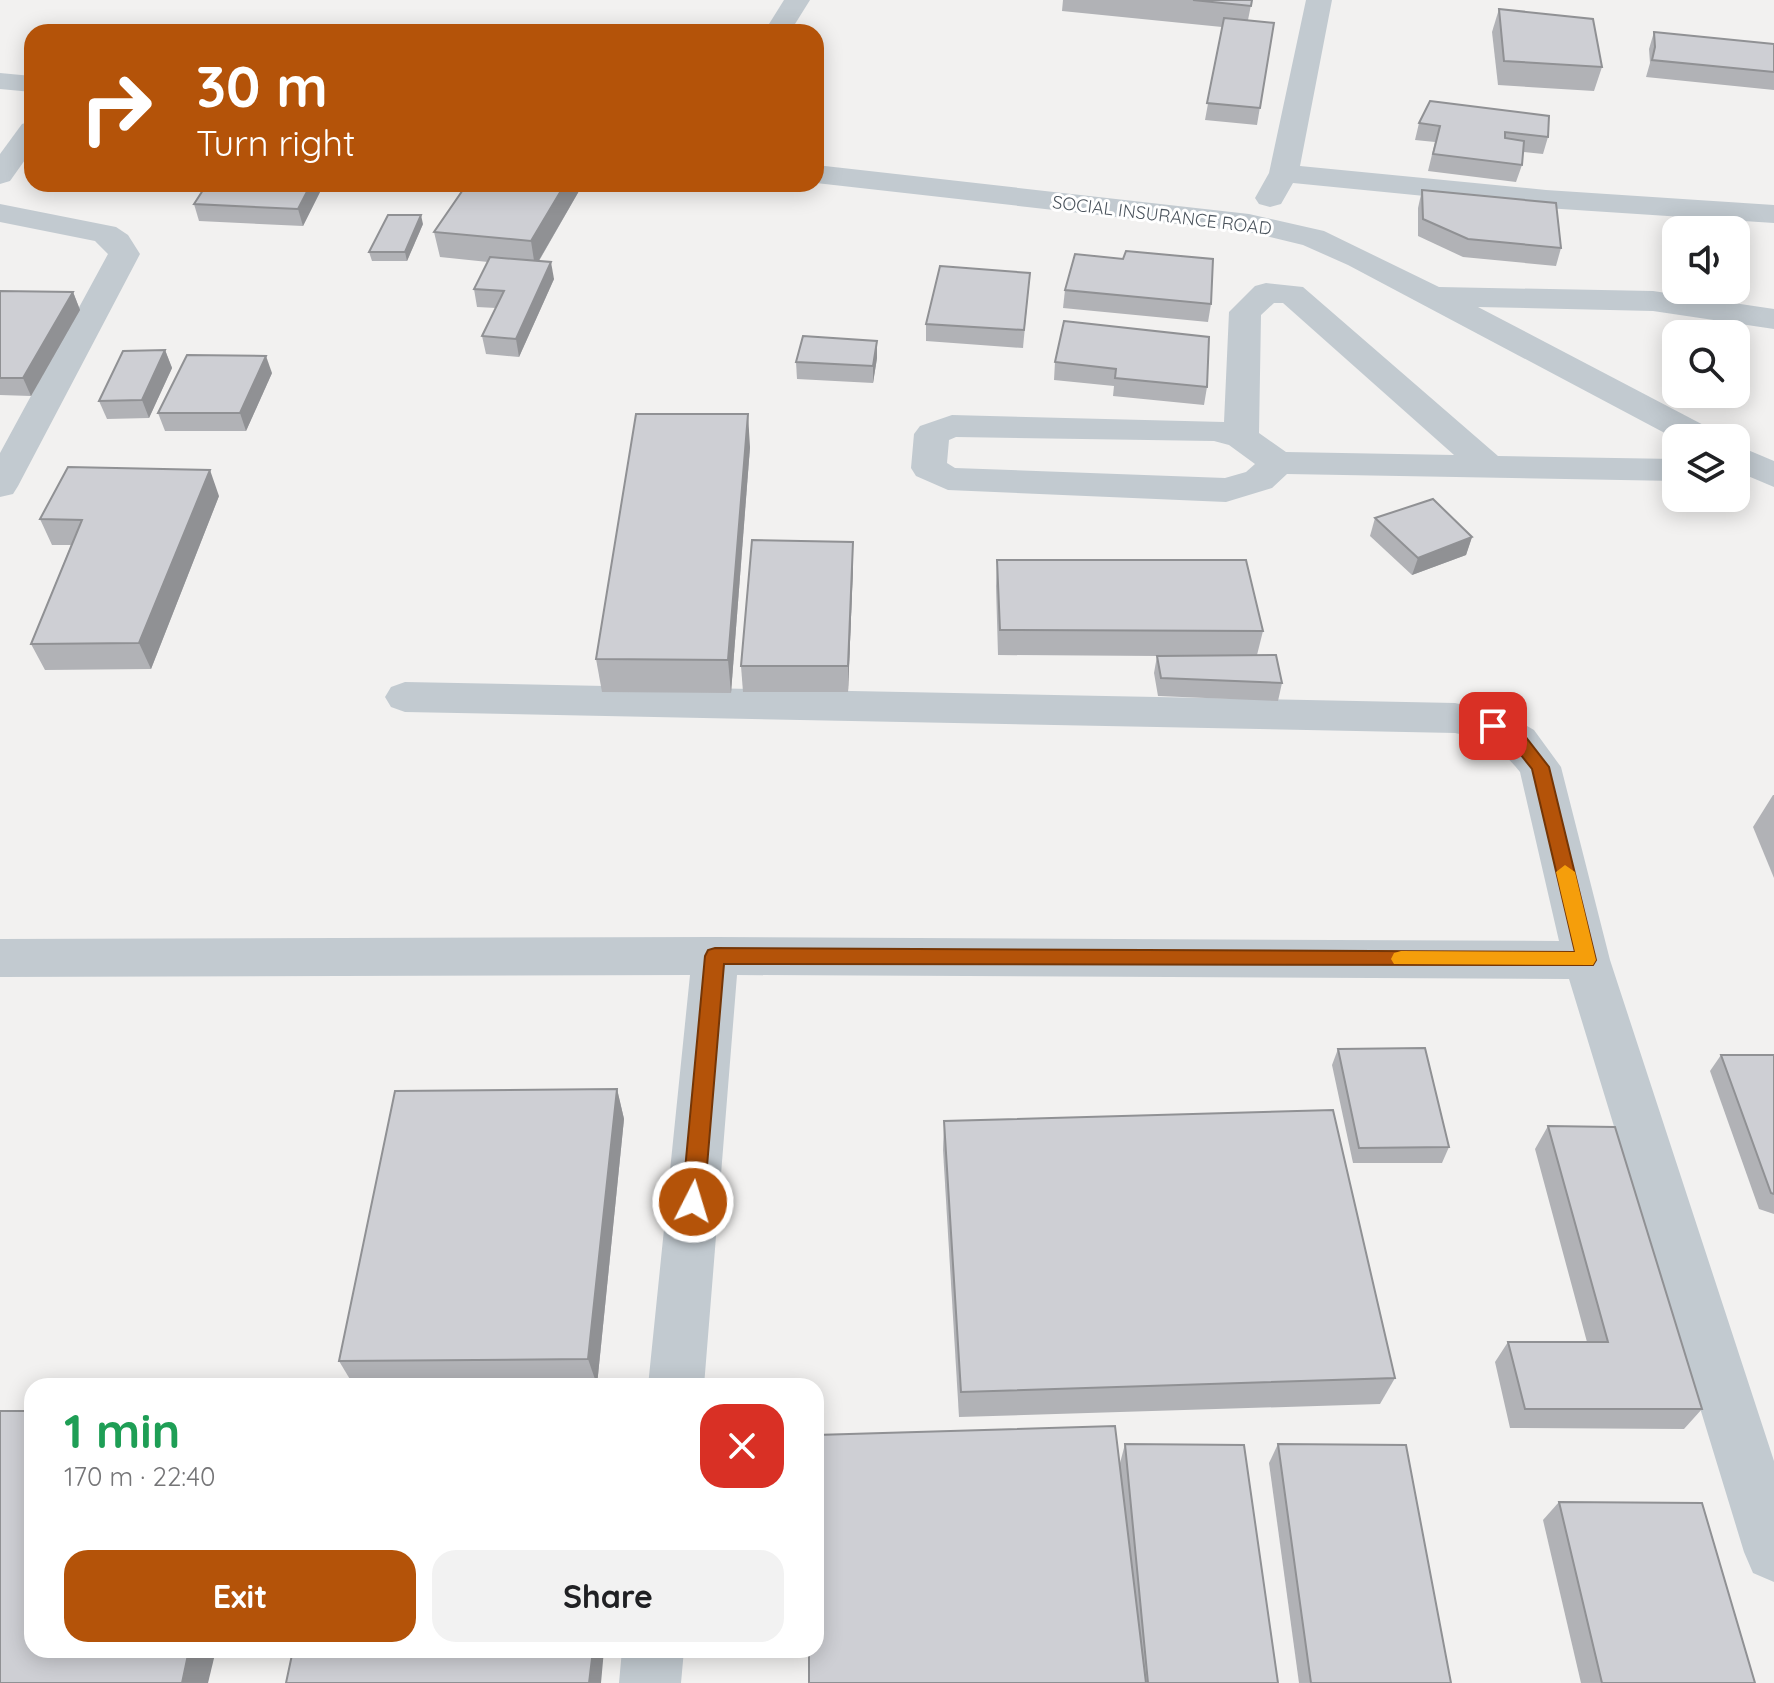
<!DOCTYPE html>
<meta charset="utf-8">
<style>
:root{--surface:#fff;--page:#f2f2f2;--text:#202124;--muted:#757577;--accent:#b45309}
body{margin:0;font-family:Quicksand,sans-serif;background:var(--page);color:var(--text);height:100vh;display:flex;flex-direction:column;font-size:30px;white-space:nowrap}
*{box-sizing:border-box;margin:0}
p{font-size:26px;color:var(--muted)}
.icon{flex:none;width:44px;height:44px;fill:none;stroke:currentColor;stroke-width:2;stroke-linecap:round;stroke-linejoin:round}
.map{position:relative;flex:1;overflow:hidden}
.panel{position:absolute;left:24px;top:1378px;width:800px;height:280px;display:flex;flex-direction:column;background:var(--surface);border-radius:24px;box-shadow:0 4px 20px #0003}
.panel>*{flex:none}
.banner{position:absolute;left:24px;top:24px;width:800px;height:168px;border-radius:24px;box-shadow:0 4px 20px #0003;background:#b45309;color:#fff;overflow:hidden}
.tools{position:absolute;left:1662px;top:216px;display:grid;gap:16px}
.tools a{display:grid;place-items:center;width:88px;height:88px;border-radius:16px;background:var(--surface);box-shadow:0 4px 20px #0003;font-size:40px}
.pin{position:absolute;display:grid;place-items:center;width:68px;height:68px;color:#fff;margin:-34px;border-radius:16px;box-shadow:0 4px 12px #0006}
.me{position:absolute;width:88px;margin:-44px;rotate:5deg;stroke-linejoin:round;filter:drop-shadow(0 0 6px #0008)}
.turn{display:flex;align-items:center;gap:28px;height:168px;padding:0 40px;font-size:36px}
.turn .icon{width:104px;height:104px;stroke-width:2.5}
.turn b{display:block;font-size:56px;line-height:68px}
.round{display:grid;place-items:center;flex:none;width:84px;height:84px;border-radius:24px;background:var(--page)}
.summary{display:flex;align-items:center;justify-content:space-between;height:136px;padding:0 40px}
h1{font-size:48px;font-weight:700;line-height:60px;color:#1e9e55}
.cta{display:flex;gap:16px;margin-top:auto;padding:16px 40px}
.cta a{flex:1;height:92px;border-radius:24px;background:var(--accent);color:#fff;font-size:32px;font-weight:700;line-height:92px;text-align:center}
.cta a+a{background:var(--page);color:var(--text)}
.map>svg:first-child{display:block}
</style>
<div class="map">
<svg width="1774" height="1683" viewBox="0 0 1774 1683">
<rect width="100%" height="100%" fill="#f2f1f0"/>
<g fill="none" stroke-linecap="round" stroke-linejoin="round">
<g fill="#c2cad0" fill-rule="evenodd">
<path d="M784,0h26l-20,32h-26z"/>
<path d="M1306,0h26l-32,166 246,24 228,15v18l-228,-15 -253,-25 -12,21 -11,3 -11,-3 -4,-6 14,-25z"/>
<path d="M0,73l32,3v16l-32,-3z"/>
<path d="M32,121v29l-22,31 -10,3v-30l22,-30z"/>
<path d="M816,165l433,49 75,17 115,56 214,4 121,18v20l-121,-18 -175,-4 235,123 6,8 -43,1 -328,-174 -45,-20 -54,-13 -433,-49z"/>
<path d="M0,204l116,23 12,8 12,19 -122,232 -5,8 -13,3v-44l108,-199 -13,-13 -95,-19z"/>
<path d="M1266,283l37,4 195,169 178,3v22l-389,-7 -15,14 -46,14 -278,-12 -32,-14 -5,-8 3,-34 6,-8 32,-11 272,7 5,-110 26,-26zM1274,303h9l171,152 -168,-3 -27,-19 2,-118zM956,437l258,4 15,4 26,19 -9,8 -21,6 -270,-10 -8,-5 2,-23z"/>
<path d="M1736,445l38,16v26l-38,-16z"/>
<path d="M405,682l1050,21 53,12 26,15 27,37 49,193 164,501v121l-21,-9 -9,-21 -175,-573 -832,-4 -33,411h-56l42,-411 -690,2v-38l715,-2 844,4 -39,-169c-19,-24 -36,-33 -65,-39l-1050,-21 -14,-5 -6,-10 6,-10z"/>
<path d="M622,1650h62l-3,33h-62z"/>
</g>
</g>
<g fill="#b1b2b6">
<path d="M1063,0h189l-4,20 26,3 -17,102 -52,-5 17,-93 -160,-16z"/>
<path d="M1499,9l103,58 -8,24 -96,-6 -6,-53z"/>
<path d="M1654,32l120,12v46l-128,-13 4,-14 -1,-14z"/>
<path d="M1419,123l129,14 -5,17 -20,-2 -1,13 -6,17 -88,-11 7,-29 -20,-2z"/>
<path d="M324,184l-21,42 -104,-5 -5,-17z"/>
<path d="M467,184h116l-44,77 15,18 -35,78 -33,-3 -4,-18 14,-28 -19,-1 -3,-18 14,-27 -48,-5 -6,-25z"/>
<path d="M1422,190l139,58 -5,18 -93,-9 -45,-21v-28z"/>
<path d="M423,224l-16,37h-35l-3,-9z"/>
<path d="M1030,273l-7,75 -97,-7v-17z"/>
<path d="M1065,290l146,14 -3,18 -145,-14z"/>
<path d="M0,291l73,1 7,18 -49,86 -31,-1z"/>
<path d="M1064,321l143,66 -3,18 -91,-9 1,-10 -60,-6 1,-18z"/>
<path d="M165,350l7,18 -23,50 -42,1 -8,-18z"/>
<path d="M877,358l-4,25 -76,-4 -1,-17z"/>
<path d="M272,373l-26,58h-81l-7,-18z"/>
<path d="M750,447l-19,246 -129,-1 -6,-33z"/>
<path d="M219,496l-68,173 -106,1 -14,-26 40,-99h-19l-12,-26z"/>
<path d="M1375,518l97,19 -6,18 -54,20 -42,-39z"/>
<path d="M997,560l266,71 -6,24 25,28 -4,18 -120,-5 -4,-23 3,-17 -159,-1 -2,-69z"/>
<path d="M853,568l-5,124h-105l-2,-26z"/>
<path d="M1773,795h1v83l-21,-51z"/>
<path d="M1338,1049l111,98 -7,16h-89l-21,-98z"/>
<path d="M1721,1055h53v159l-15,-5 -49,-138z"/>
<path d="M617,1089l7,30 -27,266 -243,1 -15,-25z"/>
<path d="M944,1121l451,257 -15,26 -421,13 -16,-267z"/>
<path d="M1548,1126l154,283 -18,20 -174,-1 -15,-66 13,-20h79l-52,-193z"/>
<path d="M1125,1444l153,239h-469l311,-220z"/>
<path d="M1278,1444l173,239h-152l-30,-220z"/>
<path d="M1559,1502l196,181h-174l-38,-163z"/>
</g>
<g fill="#909194">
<path d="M311,184h13l-21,42 -5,-17z"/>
<path d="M565,184h18l-48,83 -4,-26z"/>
<path d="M421,215l2,9 -16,37 -2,-9z"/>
<path d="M551,262l3,17 -35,78 -3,-18z"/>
<path d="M73,292l7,18 -49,86 -8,-18z"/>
<path d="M877,341v17l-4,25v-17z"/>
<path d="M165,350l7,18 -23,50 -7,-18z"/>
<path d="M266,356l6,17 -26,58 -6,-18z"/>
<path d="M748,414l2,33 -19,246 -3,-33z"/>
<path d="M210,470l9,26 -68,173 -12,-26z"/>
<path d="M1472,537l-6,18 -54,20 6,-17z"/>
<path d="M853,542v26l-5,124v-26z"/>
<path d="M617,1089l7,30 -27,266 -9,-26z"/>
<path d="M189,1650h27l-8,33h-26z"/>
<path d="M593,1650h11l-3,33h-12z"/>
</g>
<g fill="#cecfd4" stroke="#909194" stroke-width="2">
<path d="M1193,0h59l-1,6z"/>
<path d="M1499,9l94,10 9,48 -98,-6z"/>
<path d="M1224,18l50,5 -14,85 -53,-5z"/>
<path d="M1654,32l120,12v28l-122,-12 3,-13z"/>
<path d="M1430,101l119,15 -1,21 -43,-5v6l19,3 -2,24 -89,-11 7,-28 -21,-3z"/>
<path d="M207,184h104l-13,25 -104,-5z"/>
<path d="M467,184h98l-34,57 -97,-9z"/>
<path d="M1422,190l134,13 5,45 -93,-9 -45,-20z"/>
<path d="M388,215h33l-16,37h-36z"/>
<path d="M1126,251l87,8 -2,45 -146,-14 10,-36 48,5z"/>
<path d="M490,257l61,5 -35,77 -34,-3 22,-45 -30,-2z"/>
<path d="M940,266l90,7 -6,57 -98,-6z"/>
<path d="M0,291l73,1 -50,86h-23z"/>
<path d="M1064,321l145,16 -2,50 -92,-9 1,-9 -61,-7z"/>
<path d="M803,336l74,5 -4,25 -77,-4z"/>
<path d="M165,350l-23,50 -43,1 24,-50z"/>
<path d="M187,355l79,1 -26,57h-82z"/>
<path d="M636,414h112l-20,246 -132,-1z"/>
<path d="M68,467l142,3 -71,173 -108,1 51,-124 -42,-1z"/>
<path d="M1433,499l39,38 -54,21 -43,-40z"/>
<path d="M752,540l101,2 -5,124h-107z"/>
<path d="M997,560h249l17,71 -263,-1z"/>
<path d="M1276,655l6,28 -121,-5 -4,-22z"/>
<path d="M1425,1048l24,99 -90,1 -21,-99z"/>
<path d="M1721,1055h53v139l-3,-1z"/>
<path d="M617,1089l-29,270 -249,2 56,-270z"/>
<path d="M1333,1110l62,268 -434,14 -17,-271z"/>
<path d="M1548,1126l67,1 87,282h-177l-17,-67h100z"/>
<path d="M0,1411h32v239h157l-7,33h-182z"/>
<path d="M1115,1426l31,257h-337v-33h7v-215z"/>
<path d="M1125,1444l119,1 34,238h-130z"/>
<path d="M1278,1444l128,1 45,238h-140z"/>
<path d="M1559,1502l143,1 53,180h-153z"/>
<path d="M293,1650h300l-4,33h-303z"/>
</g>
<path fill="#b45309" stroke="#753606" stroke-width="2" d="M1493,720l32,16 24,31 47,193 -3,5 -869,-1 -20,238 -4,6 -7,3 -8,-3 -3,-6 23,-246 3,-6 7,-2 860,4 -43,-183 -19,-24 -29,-19 3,-5z"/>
<path fill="#f59e0b" d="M1565,865l10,7 21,88 -3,5 -199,-1 -3,-5 3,-6 7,-2 174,1 -19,-80z"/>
<g text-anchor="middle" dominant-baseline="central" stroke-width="6" stroke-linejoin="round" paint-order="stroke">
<g font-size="18" fill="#4a535c" stroke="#fff">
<text transform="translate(1162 215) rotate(7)">SOCIAL INSURANCE ROAD</text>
</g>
</g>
</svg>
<div class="tools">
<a><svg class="icon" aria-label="sound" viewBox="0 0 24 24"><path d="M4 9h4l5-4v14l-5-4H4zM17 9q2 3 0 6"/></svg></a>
<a><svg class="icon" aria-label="search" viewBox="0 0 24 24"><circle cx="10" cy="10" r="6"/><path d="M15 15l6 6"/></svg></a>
<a><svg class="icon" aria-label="layers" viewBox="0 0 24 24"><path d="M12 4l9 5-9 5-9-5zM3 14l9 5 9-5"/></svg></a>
</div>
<div class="pin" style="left:1493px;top:726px;background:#d93025"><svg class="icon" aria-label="arrive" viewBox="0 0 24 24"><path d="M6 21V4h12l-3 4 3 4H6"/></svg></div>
<svg class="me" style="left:693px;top:1202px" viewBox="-20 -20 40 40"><circle r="17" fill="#b45309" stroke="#fff" stroke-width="3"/><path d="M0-11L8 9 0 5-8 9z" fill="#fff"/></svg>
<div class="banner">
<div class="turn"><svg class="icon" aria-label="right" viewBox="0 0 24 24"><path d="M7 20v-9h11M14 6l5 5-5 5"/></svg><div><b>30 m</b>Turn right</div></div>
</div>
<section class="panel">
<div class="summary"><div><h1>1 min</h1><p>170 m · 22:40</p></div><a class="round" style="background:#d93025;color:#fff"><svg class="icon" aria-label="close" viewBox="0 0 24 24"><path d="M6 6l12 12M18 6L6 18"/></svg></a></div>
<div class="cta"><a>Exit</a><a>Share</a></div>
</section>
</div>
